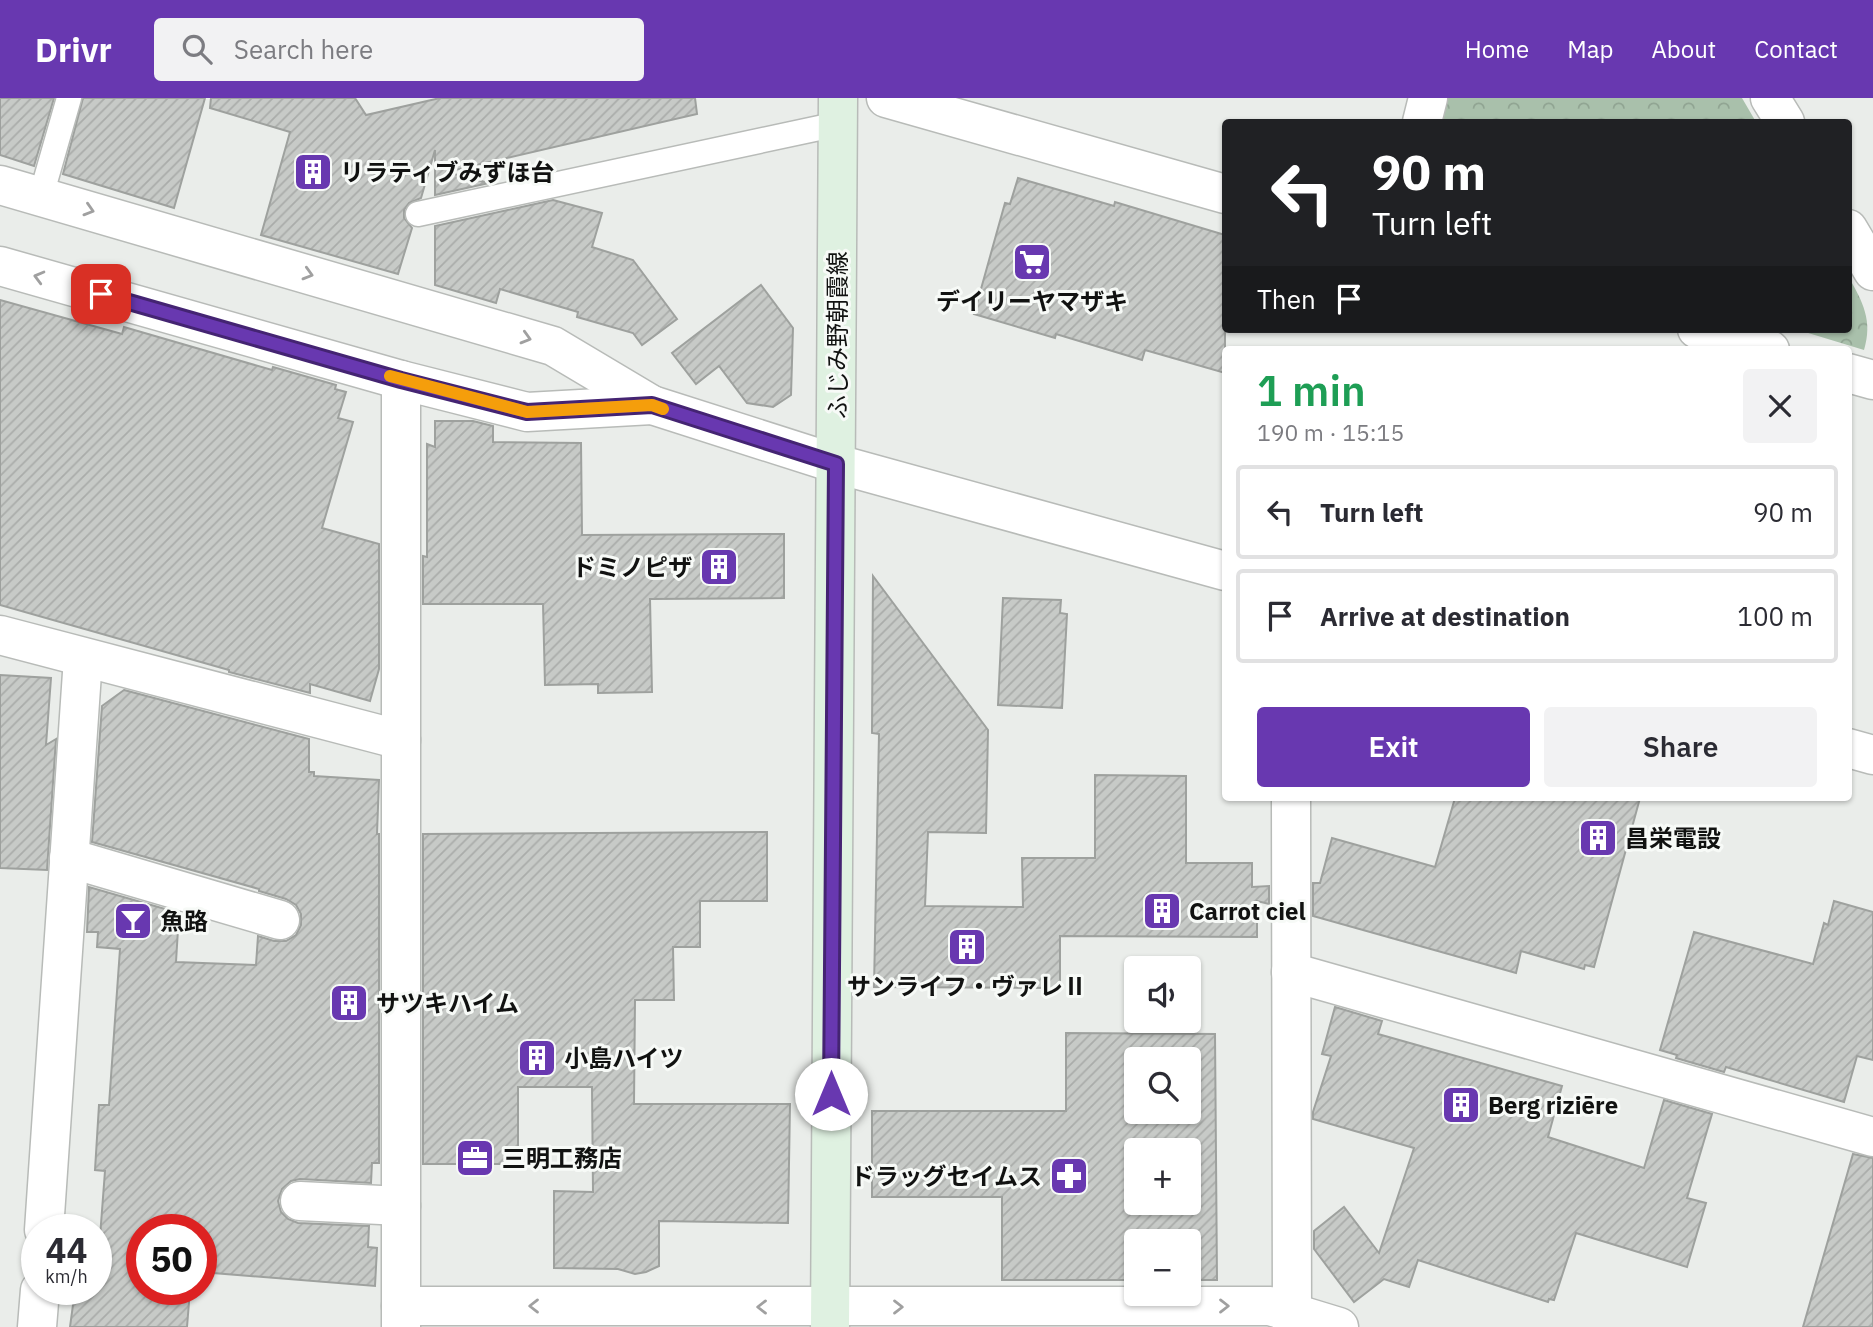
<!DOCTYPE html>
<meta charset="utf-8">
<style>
:root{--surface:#fff;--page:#f2f2f3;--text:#2b2b33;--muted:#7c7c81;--line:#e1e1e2;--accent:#6838b0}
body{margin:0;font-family:"IBM Plex Sans","Noto Sans JP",sans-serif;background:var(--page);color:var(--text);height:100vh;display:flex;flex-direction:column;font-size:26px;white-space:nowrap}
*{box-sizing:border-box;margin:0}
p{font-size:23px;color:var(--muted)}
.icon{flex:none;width:38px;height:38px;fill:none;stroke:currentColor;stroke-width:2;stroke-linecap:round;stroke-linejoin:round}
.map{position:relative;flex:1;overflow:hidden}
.side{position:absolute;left:1222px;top:248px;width:630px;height:455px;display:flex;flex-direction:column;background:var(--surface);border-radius:7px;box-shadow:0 2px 5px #0004}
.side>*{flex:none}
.top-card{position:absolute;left:1222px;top:21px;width:630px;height:214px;border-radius:7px;box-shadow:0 2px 5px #0004;background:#202124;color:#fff;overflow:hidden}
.buttons{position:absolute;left:1124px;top:858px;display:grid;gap:14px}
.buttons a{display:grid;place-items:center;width:77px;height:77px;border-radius:7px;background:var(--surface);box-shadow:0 2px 5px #0004;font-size:35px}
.speed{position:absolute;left:21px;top:1116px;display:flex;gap:14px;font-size:35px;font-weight:700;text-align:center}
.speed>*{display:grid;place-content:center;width:91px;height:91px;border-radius:50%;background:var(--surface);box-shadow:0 2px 5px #0004;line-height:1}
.speed small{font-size:18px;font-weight:400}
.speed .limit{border:10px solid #d22;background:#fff;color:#111}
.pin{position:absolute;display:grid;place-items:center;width:60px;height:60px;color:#fff;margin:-30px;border-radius:14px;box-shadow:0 4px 10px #0006}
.me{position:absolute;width:77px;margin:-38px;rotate:0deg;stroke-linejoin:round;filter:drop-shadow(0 0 5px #0008)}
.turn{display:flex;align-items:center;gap:24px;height:147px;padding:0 35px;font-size:32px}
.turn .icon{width:91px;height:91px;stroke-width:2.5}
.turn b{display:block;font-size:49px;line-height:60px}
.then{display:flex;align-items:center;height:66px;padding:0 35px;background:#0003;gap:14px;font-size:26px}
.round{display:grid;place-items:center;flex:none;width:74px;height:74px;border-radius:7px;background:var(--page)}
.headline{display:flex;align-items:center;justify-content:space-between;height:119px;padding:0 35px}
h1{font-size:42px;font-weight:600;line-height:52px;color:#1e9e55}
.button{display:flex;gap:14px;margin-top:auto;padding:14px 35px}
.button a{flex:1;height:80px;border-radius:7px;background:var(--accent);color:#fff;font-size:28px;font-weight:600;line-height:80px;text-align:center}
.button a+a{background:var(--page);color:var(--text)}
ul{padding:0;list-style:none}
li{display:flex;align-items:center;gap:21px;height:94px;margin:0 14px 10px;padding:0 21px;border:4px solid var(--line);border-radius:7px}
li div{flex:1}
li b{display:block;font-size:26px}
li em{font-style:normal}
header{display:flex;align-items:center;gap:42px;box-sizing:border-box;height:98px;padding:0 35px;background:var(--accent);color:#fff}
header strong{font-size:33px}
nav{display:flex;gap:38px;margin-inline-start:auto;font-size:24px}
.search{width:490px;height:63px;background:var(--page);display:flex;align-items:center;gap:18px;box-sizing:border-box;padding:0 24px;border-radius:7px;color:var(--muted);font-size:26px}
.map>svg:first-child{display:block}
</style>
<header>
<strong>Drivr</strong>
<div class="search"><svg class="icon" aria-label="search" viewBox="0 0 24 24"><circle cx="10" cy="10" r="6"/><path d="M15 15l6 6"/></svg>Search here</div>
<nav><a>Home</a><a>Map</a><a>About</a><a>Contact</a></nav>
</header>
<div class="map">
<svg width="1873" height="1229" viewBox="0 0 1873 1229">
<defs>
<pattern id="park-crowns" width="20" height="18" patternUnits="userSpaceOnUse" patternTransform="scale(1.75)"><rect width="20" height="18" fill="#a9c0ab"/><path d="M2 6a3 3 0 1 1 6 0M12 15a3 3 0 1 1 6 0" fill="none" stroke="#90a492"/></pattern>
<pattern id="building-hatch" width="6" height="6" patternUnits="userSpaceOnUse" patternTransform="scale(1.75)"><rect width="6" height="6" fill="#c7cac7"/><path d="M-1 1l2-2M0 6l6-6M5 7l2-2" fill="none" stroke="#aaacaa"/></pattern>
</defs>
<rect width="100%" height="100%" fill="#eaedea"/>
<g fill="url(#park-crowns)">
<path d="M1441,0h301l14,24h-321z"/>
<path d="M1848,178c15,26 25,45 16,74l-69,-21h53z"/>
</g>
<g fill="url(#building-hatch)" stroke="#9ea19e" stroke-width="2" fill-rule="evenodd">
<path d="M0,0h54l-20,68 -34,-11z"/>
<path d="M83,0h122l-31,110 -111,-34z"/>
<path d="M211,0h144l11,17 74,-17h255l2,16 -251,58 43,11 -54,12v-45l-14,48 -12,5 -5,7v8l8,10 -14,46 -137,-39 29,-103 -80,-24z"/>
<path d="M1018,80l96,28 1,-4 110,33v138l-80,-23 -3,10 -86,-26 -1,4 -81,-24 31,-111 5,1z"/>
<path d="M553,102l49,13 -10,34 41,13 44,59 -35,26 -9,-12 -56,-16 1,-5 -78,-23 -4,14 -61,-18v-59z"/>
<path d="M761,187l32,43 -2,67 -18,12 -26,-4 -28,-37 -23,18 -24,-31z"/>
<path d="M0,202l122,34 2,-7 148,43 1,-3 63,18 -1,4 11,3 -8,26 15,4 -31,106 57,16v125l-9,32 -60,-17v9l-81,-21v-2l-229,-65z"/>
<path d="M435,323h38l20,5v16l88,1 1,92 202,-1v64l-134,1 2,93 -54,1v-9l-53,1 -2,-81h-120v-48l4,1v-113l8,3z"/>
<path d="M873,478l115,154 -2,103 -58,-1 -3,74 98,1 -1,-49h73v-83l91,1v87h66v24l17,-1v18l-12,-3v36l-197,-1v52l-186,-1 5,-253 -7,-1z"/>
<path d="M1003,500l58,2 -1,13 7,1 -5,94 -64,-3z"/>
<path d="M0,577l51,3 -5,67 10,-6 -9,131 -47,-2z"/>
<path d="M124,592l185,49v33h5v4l65,4 -2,54h2v329h-7l-1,20 -71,-4 -9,2 -9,8 -4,12 3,11 7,7 10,4 71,3 -1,21 9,1 -2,38 -174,-14v-42h-59v60h48l-3,37h-117l5,-37h21l9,-119 -10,-1 4,-65h10l11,-156 -23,-2 1,-15h-11l2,-45 90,26 -3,49 80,3 2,-29 16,5h12l10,-6 5,-10v-11l-5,-9 -10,-6 -27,-8v-2l-167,-47 10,-136z"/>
<path d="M1455,700h185l-46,169 -9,-2 -1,4 -63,-18 -5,22 -203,-57v-33h7l12,-45 103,29z"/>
<path d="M767,734v69h-67v46h-27l1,53h-39l-1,104h156l-2,119 -129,-2v45l-13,6 -11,2 -17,-5 -64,-1v-77l39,1 -1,-105h-74v77h-95v-330z"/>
<path d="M1834,803l39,11v148l-16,-4 -13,46 -118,-35 -2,5 -48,-14 1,-3 -17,-5 34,-118 119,32 11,-41 4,2z"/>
<path d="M1335,909l47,14 -4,13 184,52 -14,51 96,31 20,-68 48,14 -25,84 19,5 -19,64 -111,-34 -22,67 -5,-1 -1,3 -130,-42 -9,27 -25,-8 -30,23 -40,-53v-18l30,-24 35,46 35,-105 -101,-29v-7l18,-56 -9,-2z"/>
<path d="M1066,935l149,1 2,246h-29v-39h-52v39h-134v-83h-130v-86h194zM1136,961h52v52h-52zM1136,1052h52v52h-52z"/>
<path d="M1853,1056l20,4v169h-70z"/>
</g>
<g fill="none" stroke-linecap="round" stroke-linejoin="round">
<defs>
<g id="service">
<path d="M41,98l28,-98"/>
<path d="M418,116l420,-90"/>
</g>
<g id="minor">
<path d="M886,0l339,96"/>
<path d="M1770,0l15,24"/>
<path d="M1422,24l6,-24"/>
<path d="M0,87l553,161 99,59 185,59 388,107"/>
<path d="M1848,131l25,42"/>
<path d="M0,168l401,114 126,32 125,-7"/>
<path d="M1697,231l73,21"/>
<path d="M1848,275l25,7"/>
<path d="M0,537l401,105"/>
<path d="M1848,650l25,7"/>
<path d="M1291,700l1,529"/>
<path d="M69,760l211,62"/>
<path d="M1291,874l582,165"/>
<path d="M300,1103l101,5"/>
<path d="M44,1132l39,-572"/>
<path d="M401,1208h869l69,21"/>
<path d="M37,1229l3,-37"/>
<path d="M401,1229v-947"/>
</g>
<path id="secondary" d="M830,1229l8,-1229"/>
</defs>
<use href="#service" stroke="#b8bbb8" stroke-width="27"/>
<use href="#minor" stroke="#b8bbb8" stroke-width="41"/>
<use href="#secondary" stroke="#b8bbb8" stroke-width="41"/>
<use href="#service" stroke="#fff" stroke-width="24"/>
<use href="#minor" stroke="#fff" stroke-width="38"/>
<use href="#secondary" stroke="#dff1e1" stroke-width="38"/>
</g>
<defs><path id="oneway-chevron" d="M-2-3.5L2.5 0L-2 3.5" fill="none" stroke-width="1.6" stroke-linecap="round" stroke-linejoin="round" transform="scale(1.75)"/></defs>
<g stroke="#a0a0a0">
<use href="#oneway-chevron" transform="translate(89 112) rotate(17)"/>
<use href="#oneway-chevron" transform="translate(308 176) rotate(16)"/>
<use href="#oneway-chevron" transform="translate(39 179) rotate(-165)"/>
<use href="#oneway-chevron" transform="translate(526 240) rotate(16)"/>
<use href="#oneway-chevron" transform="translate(534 1208) rotate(-180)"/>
<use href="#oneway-chevron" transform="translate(1224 1208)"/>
<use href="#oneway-chevron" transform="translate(762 1209) rotate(-180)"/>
<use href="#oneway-chevron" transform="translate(898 1209)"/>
</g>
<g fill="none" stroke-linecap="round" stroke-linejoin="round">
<defs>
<path id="route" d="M101,196l300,86 126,32 125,-7 184,59 -5,630"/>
</defs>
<use href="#route" stroke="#442472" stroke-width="18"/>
<use href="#route" stroke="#6838b0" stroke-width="12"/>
<path stroke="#f59e0b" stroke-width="12" d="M390,278l137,36 125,-7 11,4"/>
</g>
<defs>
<symbol id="building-square" viewBox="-11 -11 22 22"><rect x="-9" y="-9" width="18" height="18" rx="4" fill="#6838b0" stroke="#f7faf7"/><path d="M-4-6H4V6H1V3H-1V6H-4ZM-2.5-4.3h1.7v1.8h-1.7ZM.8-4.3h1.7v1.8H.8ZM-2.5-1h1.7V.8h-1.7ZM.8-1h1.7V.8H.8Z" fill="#fff"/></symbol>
<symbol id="supermarket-square" viewBox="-11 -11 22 22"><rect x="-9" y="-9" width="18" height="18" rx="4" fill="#6838b0" stroke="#f7faf7"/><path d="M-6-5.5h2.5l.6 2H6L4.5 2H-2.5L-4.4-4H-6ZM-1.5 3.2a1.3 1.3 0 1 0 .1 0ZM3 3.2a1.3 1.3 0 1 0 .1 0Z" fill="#fff"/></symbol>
<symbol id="bar-square" viewBox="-11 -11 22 22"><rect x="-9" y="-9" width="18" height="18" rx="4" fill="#6838b0" stroke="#f7faf7"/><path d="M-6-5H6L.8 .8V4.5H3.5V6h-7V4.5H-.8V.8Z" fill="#fff"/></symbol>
<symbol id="office-square" viewBox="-11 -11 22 22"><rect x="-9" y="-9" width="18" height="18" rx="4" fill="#6838b0" stroke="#f7faf7"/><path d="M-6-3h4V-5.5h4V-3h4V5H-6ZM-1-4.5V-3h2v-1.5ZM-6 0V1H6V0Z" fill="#fff"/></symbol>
<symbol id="pharmacy-square" viewBox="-11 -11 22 22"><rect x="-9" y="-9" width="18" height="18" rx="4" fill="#6838b0" stroke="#f7faf7"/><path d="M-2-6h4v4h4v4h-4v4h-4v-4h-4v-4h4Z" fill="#fff"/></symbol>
</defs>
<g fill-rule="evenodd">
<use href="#building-square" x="291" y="52" width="44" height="44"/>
<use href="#supermarket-square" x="1010" y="142" width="44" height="44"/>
<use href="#building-square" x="697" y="447" width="44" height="44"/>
<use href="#building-square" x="1576" y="718" width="44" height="44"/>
<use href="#building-square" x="1140" y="791" width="44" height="44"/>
<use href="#bar-square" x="111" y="801" width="44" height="44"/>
<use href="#building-square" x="945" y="827" width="44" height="44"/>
<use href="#building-square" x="327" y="883" width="44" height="44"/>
<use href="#building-square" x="515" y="938" width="44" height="44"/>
<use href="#building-square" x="1439" y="985" width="44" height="44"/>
<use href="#office-square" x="453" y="1038" width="44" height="44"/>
<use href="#pharmacy-square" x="1047" y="1056" width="44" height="44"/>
</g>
<g text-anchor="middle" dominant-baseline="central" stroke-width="6" stroke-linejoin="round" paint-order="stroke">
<g font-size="24" font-weight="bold" fill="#111211" stroke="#f7faf7" text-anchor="start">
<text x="340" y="74">リラティブみずほ台</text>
<text x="1032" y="203" text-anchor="middle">デイリーヤマザキ</text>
<text x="692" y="469" text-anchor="end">ドミノピザ</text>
<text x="1625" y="740">昌栄電設</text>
<text x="1189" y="813">Carrot ciel</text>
<text x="160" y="823">魚路</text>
<text x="967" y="888" text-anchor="middle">サンライフ・ヴァレⅡ</text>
<text x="376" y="905">サツキハイム</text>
<text x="564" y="960">小島ハイツ</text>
<text x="1488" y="1007">Berg riziēre</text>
<text x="502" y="1060">三明工務店</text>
<text x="1042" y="1078" text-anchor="end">ドラッグセイムス</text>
</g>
<g font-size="24" fill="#111211" stroke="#f7faf7">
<text transform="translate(837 237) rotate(-90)">ふじみ野朝霞線</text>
</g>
</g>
</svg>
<div class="buttons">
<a><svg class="icon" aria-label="sound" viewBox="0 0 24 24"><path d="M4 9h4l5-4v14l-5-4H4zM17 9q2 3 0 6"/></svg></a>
<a><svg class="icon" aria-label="search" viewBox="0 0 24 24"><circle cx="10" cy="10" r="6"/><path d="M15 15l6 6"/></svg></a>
<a>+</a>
<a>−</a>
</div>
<div class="speed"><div>44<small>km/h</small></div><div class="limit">50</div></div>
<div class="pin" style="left:101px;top:196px;background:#d93025"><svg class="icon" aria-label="arrive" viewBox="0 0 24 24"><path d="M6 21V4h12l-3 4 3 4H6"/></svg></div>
<svg class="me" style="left:831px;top:996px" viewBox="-20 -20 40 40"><circle r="19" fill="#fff"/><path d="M0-13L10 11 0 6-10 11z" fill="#6838b0"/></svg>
<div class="top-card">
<div class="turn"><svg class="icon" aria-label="left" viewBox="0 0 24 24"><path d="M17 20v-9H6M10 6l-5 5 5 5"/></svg><div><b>90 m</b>Turn left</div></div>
<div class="then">Then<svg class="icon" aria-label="arrive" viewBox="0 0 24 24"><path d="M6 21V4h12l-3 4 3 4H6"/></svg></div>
</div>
<section class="side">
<div class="headline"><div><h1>1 min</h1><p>190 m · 15:15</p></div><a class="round"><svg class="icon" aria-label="close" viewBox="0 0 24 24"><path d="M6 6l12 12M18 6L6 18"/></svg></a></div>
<ul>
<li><svg class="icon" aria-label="left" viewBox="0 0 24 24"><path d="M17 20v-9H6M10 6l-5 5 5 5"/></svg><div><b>Turn left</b></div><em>90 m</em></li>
<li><svg class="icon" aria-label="arrive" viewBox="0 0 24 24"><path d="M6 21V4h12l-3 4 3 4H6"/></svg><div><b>Arrive at destination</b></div><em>100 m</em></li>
</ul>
<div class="button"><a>Exit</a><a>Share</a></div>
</section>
</div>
